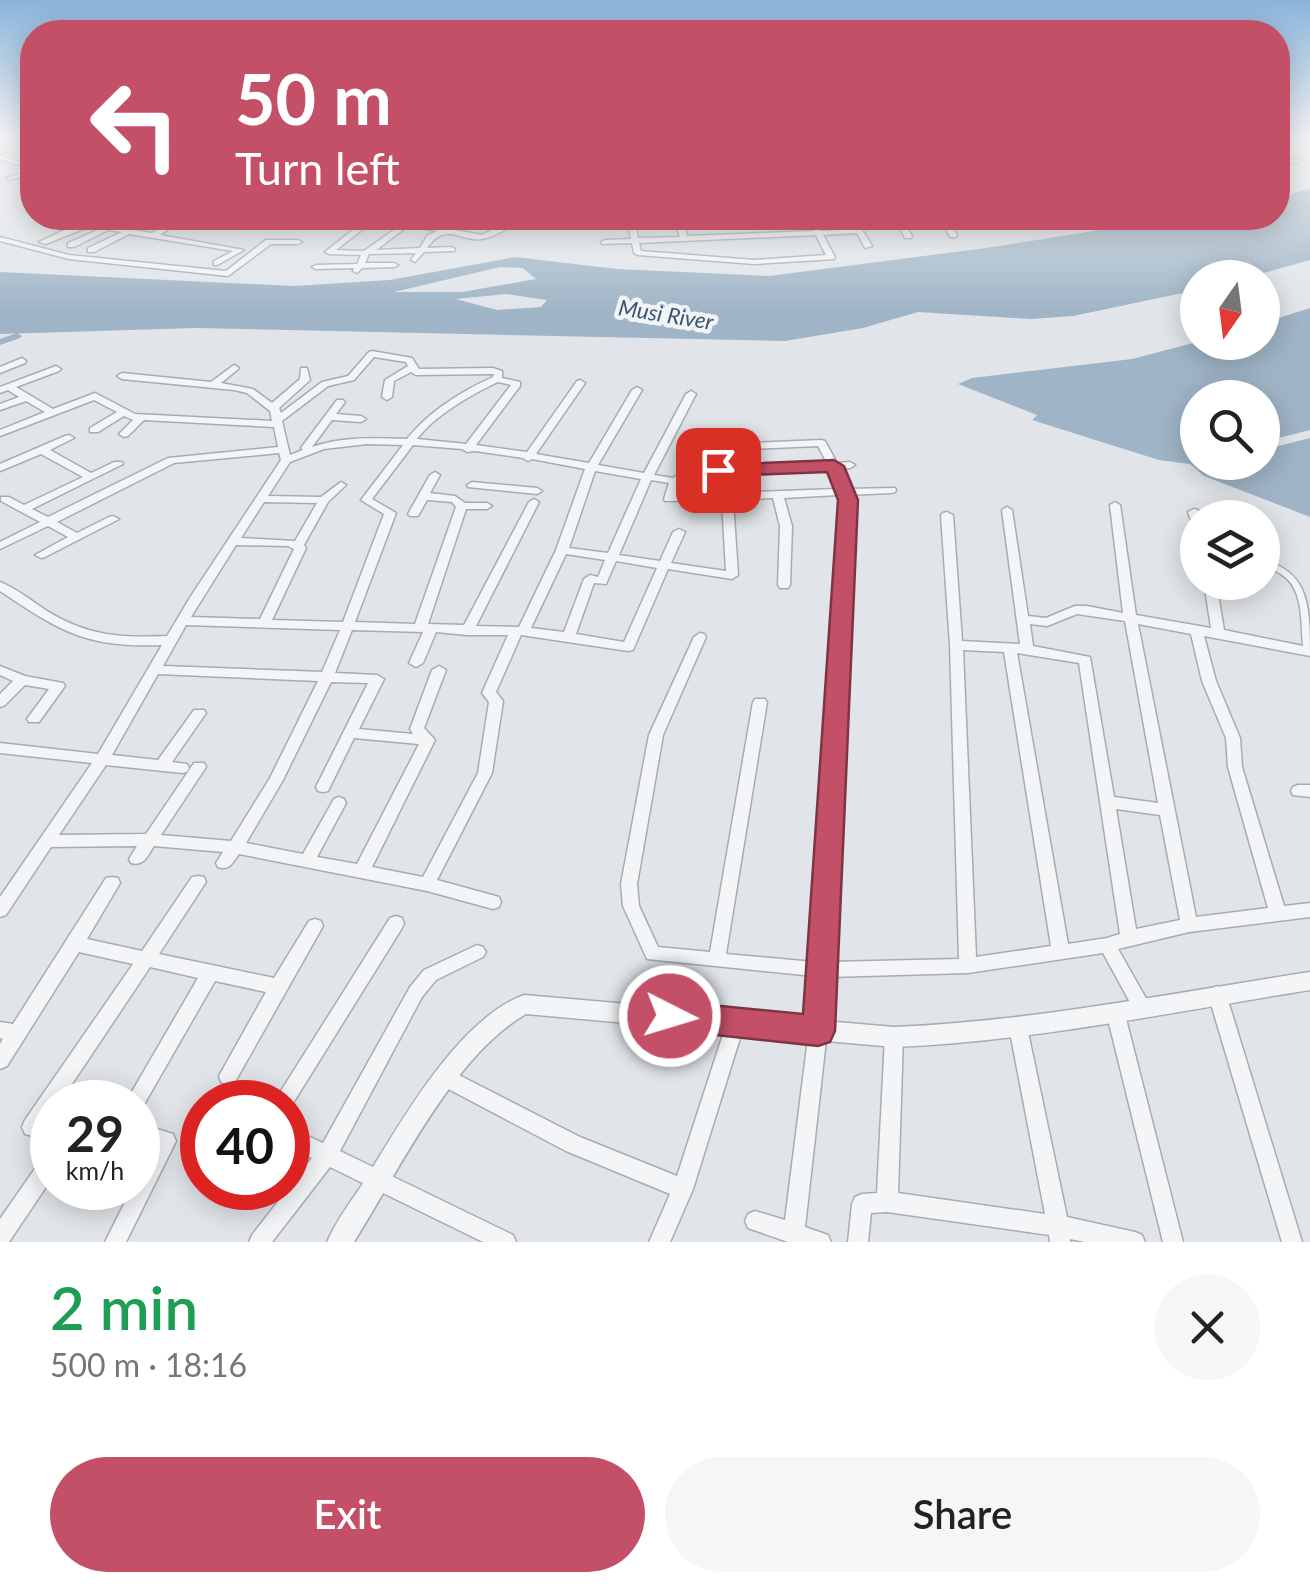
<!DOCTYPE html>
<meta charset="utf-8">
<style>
:root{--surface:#fff;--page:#f6f6f6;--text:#222;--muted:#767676;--accent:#c45068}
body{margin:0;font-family:Lato,sans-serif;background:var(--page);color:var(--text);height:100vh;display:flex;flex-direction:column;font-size:38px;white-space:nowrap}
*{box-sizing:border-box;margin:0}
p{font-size:32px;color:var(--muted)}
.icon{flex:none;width:55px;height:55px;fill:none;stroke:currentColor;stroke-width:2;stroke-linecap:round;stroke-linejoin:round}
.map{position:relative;height:1242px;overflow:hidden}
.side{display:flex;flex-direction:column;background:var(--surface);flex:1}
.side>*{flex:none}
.hud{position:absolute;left:20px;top:20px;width:1270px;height:210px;border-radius:40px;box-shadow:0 5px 25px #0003;background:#c45068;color:#fff;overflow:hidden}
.needle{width:65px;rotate:194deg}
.buttons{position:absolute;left:1180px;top:260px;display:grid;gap:20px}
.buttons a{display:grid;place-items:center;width:100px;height:100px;border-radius:50%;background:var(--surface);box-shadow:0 5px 25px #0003;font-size:50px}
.speed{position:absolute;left:30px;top:1080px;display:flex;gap:20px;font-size:50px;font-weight:700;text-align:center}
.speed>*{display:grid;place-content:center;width:130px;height:130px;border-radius:50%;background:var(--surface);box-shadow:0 5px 25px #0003;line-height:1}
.speed small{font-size:25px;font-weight:400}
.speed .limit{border:15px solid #d22;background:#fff;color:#111}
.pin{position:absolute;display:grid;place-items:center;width:85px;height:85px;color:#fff;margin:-42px;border-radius:20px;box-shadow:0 5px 15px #0006}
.me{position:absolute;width:110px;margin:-55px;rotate:95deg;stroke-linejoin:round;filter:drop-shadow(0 0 8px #0008)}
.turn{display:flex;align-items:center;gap:35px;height:210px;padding:0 50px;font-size:45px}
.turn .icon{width:130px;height:130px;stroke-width:2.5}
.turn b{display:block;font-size:70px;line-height:85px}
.round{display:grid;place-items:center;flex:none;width:105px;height:105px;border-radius:52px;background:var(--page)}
.head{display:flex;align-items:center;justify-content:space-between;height:170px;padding:0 50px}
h1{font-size:60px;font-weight:600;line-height:75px;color:#1e9e55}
.cta{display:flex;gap:20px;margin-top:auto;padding:20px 50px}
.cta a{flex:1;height:115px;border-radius:60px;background:var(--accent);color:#fff;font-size:40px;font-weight:600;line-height:115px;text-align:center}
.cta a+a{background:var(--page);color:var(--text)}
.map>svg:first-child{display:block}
</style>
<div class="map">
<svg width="1310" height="1242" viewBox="0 0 1310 1242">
<rect width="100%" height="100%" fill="#e1e5e9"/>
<g fill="#9fb4c6" fill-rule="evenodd">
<path d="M1310,189v71l-60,17 -52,1 -1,12 -124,26 -42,3 -113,-7 -55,16 -78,13 -590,-13 -195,6v-62l294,14 96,-6 125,-23 102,12 152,7 217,-28 190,-30h102v-21zM500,267l23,1 13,11 -74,13h-68zM506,294l41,6 -6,7 -44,3 -41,-11z"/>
<path d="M1310,308v122l-47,12 -1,-44h-64v64h64l1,-12 47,-12v79l-106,-41 -14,-12 -31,-4 -127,-40 5,-5 -79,-31 14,-6 160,-19 65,-17h65l1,-19z"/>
</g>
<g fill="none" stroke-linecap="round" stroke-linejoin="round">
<path fill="#9fb4c6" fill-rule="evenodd" d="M17,333l5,3 -2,2 -20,7v-6z"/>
<defs>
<g id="minor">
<path d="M32,141v4l-32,9v-4z"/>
<path d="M1278,143l13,3 -3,2 -10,-1z"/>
<path d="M0,155l32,11v4l-32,-11z"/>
<path d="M1278,159h20l3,2 -3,2h-20z"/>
<path d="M32,170v4l-23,6 -3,-2z"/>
<path d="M98,218h9l-12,6 57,9 25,-15h7l-24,17 84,15 -27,15h-3v-4l19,-10 -104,-17 -35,18h-6v-4l34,-16 -14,-2 -34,17h-6v-4l32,-14 -12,-2 -42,17 -7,-2 42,-20z"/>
<path d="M262,218h21l80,7v4l-27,21 28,1 37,-26 -30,-5 -3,-2 37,4 6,-3 4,2 -2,2 29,5 19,-10h7l-18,11 32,6 33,-17h8c-10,7 -25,17 -37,20 -23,7 -39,-19 -59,10l24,-1 4,2 -1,2 -30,1 -9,10 -4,-2 5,-7 -47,1 -4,9h29l4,2 -4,2 -32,1 -5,5 -4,-2 1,-3 -38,1 -4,-2 4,-2 41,-1 4,-9 -32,-1 -4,-2 29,-23 -88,-9zM408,226l29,5 -10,5 -7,12 -44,2z"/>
<path d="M539,218h38l26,6 -4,2 -32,-6h-24z"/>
<path d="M638,218h8l-10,9 2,11 42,-1 -3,-9 13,-10h8l-13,11 2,7 127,-5 -6,-13h6l7,13 34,-2 -7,-11h7l17,28 -7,2 -8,-15 -34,2 12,22 -1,2 -80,5 -116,-9 -4,-2 -2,-10 -30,1 -1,-2 4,-2 26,-1 -3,-13zM816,235l10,20 -72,5 -113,-9 -2,-8z"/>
<path d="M734,218h48l-4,2h-40z"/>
<path d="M894,218h7l11,18 -1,2h-6z"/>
<path d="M940,218h7l10,17 -1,2h-6z"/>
<path d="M978,218h8l10,6 -7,2z"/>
<path d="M0,237l69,18 157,16 40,-31h32l4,2 -4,2h-27l-43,32 -159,-17 -69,-18z"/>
<path d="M372,351l40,7 7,11 74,-1 9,3v7l18,4v4l-44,59 51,7 50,-71 3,-1 5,3 -49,71 53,9 43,-73 5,-3 5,3 -44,75 46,8 42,-79 5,-3 5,3 -42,81 19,3 14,-9 140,-6 -9,-17 -114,5 -5,-3 5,-3 117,-5 4,1 12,22 13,-1 5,3 -5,3 -10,1 6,20 49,-1 1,2 -1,2 -4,1 -43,2 7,20 -24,447 128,-3 -9,-314 -9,-130 2,-2 4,-1 6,3 9,126 58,3 -18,-134 5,-3 5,3 16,106 18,2 29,-12h12l36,7 -13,-108 5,-3 5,3 16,110 75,13 -7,-46h12l8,48 79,16c-3,-34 2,-71 -41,-79v-7c48,11 48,48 48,96l-106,-20 12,45 24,57 2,29 42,139 26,-3v14l-121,15 -71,17 34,60 -3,6 -6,2 -6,-2 -34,-62 -135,20 -138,4 -3,54 -22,196 23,8 3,7h-43l-40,-14 -3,-7 3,-7 7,-3 30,9 24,-189 4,-55 -166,-17 -24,-53 -2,-22 28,-149 45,-98 6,-4 4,1 2,3 -43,98 -26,149 2,22 19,41 52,5 43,-250 2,-3h10l2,3 -41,252 88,8 29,-447 -5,-20 -54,3 8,28 -2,59 -2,3h-8l-2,-3 2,-59 -7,-28 -40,2 5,75 -6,4 -64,-10 -35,81 -5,1 -107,-16 -25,57 7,9 -11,72 -55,107 62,17 2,5 -2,5 -6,2 -66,-18 -188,-37c-6,8 -9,17 -21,13l-2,-4 7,-11 -69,-6c-6,9 -10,21 -23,17l-2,-4 8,-13 -86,1 -45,68 -6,2v-20l92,-134 -92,-10v-10l98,11 64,-109c-75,3 -101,-13 -162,-54v-9c17,7 32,19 47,29 41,25 73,27 120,25l24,-40 90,-136 -2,-7 -105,10 -117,59 20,11 32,-16 4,-1 6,3 -74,38 -4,1 -6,-3 33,-18 -20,-11 -48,23v-7l40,-20 -39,-21v-4h8l15,8 59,-28 -42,-23 -41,17v-7l65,-28 4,-1 5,3 -24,12 41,23 23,-11h8l1,2 -91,45 16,8 120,-59 110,-11 -4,-20 -130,-7 -16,16 -4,1 -5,-3 14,-14 -9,-4 -26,16h-8v-4l27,-16 -23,-12 -94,36v-6l45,-18 -19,-11 -26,9v-6l19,-7 -11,-7 -8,3v-6l56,-21 5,3 -2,2 -43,16 37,22 42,-16 40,21 137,7 -2,-10 -23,-18 -13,-3 -112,-11 -5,-3 5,-3 89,9 23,-17 5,3 -2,2 -16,13 32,6 19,14 28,-24 1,-11h6l3,12 -31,28 2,5 41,-31 26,-6 21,-24zM374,357l32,5 2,4 -23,14 -3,17 5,3 5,-3 2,-16 17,-9 5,3 78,-1 -1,3c-31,14 -65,35 -86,62 -31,-1 -65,-3 -95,8l20,-27 29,2 5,-3 -5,-3 -25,-2 9,-12 -2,-2h-6l-36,48 2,2 -13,5 -8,-34 46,-35 26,-6zM498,382l13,3 -45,59 -49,-5c17,-23 55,-45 81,-57zM367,444l36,1 -42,55 23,14 -41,108 -71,-2 34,-72 -2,-3 24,-43 18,-17 -5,-3 -20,15 -53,-1 22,-34 34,-13zM413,445l49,4 5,3 8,-1 48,7 5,3 4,-2 53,10 -29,81 -37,77 -43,-1 63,-124 -5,-3 -5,3 -65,123 -36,-1 38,-115h21l5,-3 -5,-3h-22l-10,-7 -25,-3 10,-18 -5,-3 -5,3 -22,39 2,2h8l9,-16 25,2 4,5 -41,117 -60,-2 41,-109 -24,-14zM830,469l6,20 -160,6 4,-13 10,-7zM595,471l46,8 -33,74 -39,-5zM651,480l18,3 -5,16 1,2 57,-1 4,71 -55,-8 14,-31 -6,-3 -6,3 -13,29 -41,-6zM264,502l53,1 -22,38 -54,-3zM236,545l52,1 6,3 -34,70 -69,-2zM566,554l39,6 -7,17 -8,-2 -6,4 -20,53 -33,-4zM616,561l41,7 -33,74 -48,-8 18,-51 12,1zM1077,614l48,7 33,182 -44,-6 -24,-140 -57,-11 -3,-22 17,2zM1138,624l53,10 11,47 24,57 2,29 40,141 -72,9zM186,625l154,5 -18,42 -159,-6zM352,630l71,2 -14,31 7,4 7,-4 13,-31 31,3h41l-26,58 7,9 -11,71 -55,104 -51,-10 63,-127 -11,-12 22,-58 -7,-4 -7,4 -22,59 3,5 -54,-5 25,-50 -7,-4 -42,-2zM963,650l41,2 47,294 -75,11zM1017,653l62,10 41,271 -13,4 -39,6zM158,674l160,7 -48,97 -39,63 -70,-6 45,-68 -2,-4h-10l-48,71 -87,1 47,-70 76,8 5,-1 2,-4 -2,-4 -15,-2 34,-49 -2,-3h-10l-36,50 -46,-5zM331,682l37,1 -52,104 2,4 5,1 5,-1 26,-53 65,6 -62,120 -40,-7 29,-54 -2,-4 -5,-2 -5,2 -31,55 -57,-11 37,-63zM1116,809l44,6 20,105 -44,9z"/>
<path d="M22,358l4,3 -1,2 -25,10v-6z"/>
<path d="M472,482l65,6 5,3 -5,3 -69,-7 -1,-2z"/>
<path d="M1194,509l4,1 4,8h-4v8l-6,-3 -4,-11z"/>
<path d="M0,666l25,10 38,7 2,3 -26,36h-10l-2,-3 22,-30 -24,-4 -20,20 -5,2v-13l13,-13 -13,-6z"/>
<path d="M1298,785h12v12l-17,-2 -2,-4 2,-4z"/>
<path d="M198,876l6,1 2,5 -47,72 115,24 35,-57 6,-2 6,2 2,5 -88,156 -7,3 -7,-3 -2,-6 47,-84 -51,-11 -73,127 -4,2v-8h-12l72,-124 -48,-11 -90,135h-8c0,14 -7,29 -20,34l-7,-2 -3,-7 3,-7 108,-156 -54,-12 -72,114 -7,3v-25l3,-5 -3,-1v-16l13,2 93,-146 6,-1 6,1 2,5 -33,56 55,12 50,-74z"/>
<path d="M396,916l6,2 2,5 -2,5 -112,180 -2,1v-7h-14l116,-184z"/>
<path d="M477,945l6,2 3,5 -3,5 -47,23 -14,17 -82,154 173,84 3,7h-33l-153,-75 -58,75h-23l3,-7 60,-77 -24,-12v-19l35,16 87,-156 14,-17z"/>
<path d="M1217,986l6,3 3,5 76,248h-20l-74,-248 3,-5z"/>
<path d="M1116,1007l6,2 3,6 58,227h-20l-56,-227 3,-6z"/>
<path d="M736,1014l6,2 3,6 -52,167 -23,53h-21l21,-48 -104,-43 -127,-67 -2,-6 2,-6 7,-3 7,3 127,65 97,39 50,-154 3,-6z"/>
<path d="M1019,1024l6,2 3,6 39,185 68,15 7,3 3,7h-60l-15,-3v3h-20l-1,-7 -162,-23 -16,1 -3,29h-20l4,-38 3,-7 7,-3 15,-1 8,-156 3,-6 6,-2 6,2 3,6 -5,156 147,21 -35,-182 3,-6z"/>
<path d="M138,1123l35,11 3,7 -50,101h-21l27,-54h6v-12l15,-29 -15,-5z"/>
<path d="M52,1151v27l-43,64h-9v-23l45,-65z"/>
</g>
<path id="tertiary" d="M1310,972v18c-139,22 -275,51 -416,57l-368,-33c-73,42 -127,157 -172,228h-27c9,-21 24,-41 37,-60 36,-59 94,-163 160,-187l370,32c141,-6 277,-34 416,-55z"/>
</defs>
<use href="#minor" stroke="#a7acb3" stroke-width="3"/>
<use href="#tertiary" stroke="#a7acb3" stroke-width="3"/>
<use href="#minor" fill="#f4f5f7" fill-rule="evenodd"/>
<use href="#tertiary" fill="#f4f5f7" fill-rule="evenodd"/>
</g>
<linearGradient id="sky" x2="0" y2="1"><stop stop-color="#8bb4da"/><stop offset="0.44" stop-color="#f2f3f5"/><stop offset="1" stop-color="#f2f3f5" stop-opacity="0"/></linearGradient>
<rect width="1310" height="313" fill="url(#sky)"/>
<path fill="#c45068" stroke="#7f3444" stroke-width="2.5" d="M834,460l10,6 14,34 -23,531 -5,11 -12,4 -148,-16 -12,-4 -5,-10 5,-11 12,-4 133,13 35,-514 -11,-28 -109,4 -9,-6 9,-5z"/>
<g text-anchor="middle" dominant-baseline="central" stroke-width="9" stroke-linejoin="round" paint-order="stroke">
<g font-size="22" font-style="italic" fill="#385470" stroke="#f1f3f6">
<text transform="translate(666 314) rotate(9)">Musi River</text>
</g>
</g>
</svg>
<div class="buttons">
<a><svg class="needle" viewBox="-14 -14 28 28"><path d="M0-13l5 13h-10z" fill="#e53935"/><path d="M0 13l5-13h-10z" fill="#767676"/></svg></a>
<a><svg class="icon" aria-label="search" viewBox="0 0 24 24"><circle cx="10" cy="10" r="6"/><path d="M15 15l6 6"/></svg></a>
<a><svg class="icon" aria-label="layers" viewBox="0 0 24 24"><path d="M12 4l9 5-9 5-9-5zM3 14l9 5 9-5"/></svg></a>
</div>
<div class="speed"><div>29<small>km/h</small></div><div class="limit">40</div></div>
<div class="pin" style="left:718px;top:470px;background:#d93025"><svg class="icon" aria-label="arrive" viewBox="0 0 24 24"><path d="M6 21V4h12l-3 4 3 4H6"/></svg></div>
<svg class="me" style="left:670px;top:1016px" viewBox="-20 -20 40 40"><circle r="17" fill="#c45068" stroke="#fff" stroke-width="3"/><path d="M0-11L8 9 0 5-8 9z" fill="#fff"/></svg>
<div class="hud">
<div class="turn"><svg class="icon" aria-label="left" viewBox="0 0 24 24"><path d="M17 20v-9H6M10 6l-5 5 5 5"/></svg><div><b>50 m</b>Turn left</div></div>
</div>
</div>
<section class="side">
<div class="head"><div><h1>2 min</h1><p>500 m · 18:16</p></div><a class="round"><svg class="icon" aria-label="close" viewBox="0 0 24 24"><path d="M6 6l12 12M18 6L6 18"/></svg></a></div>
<div class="cta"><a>Exit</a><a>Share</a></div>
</section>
